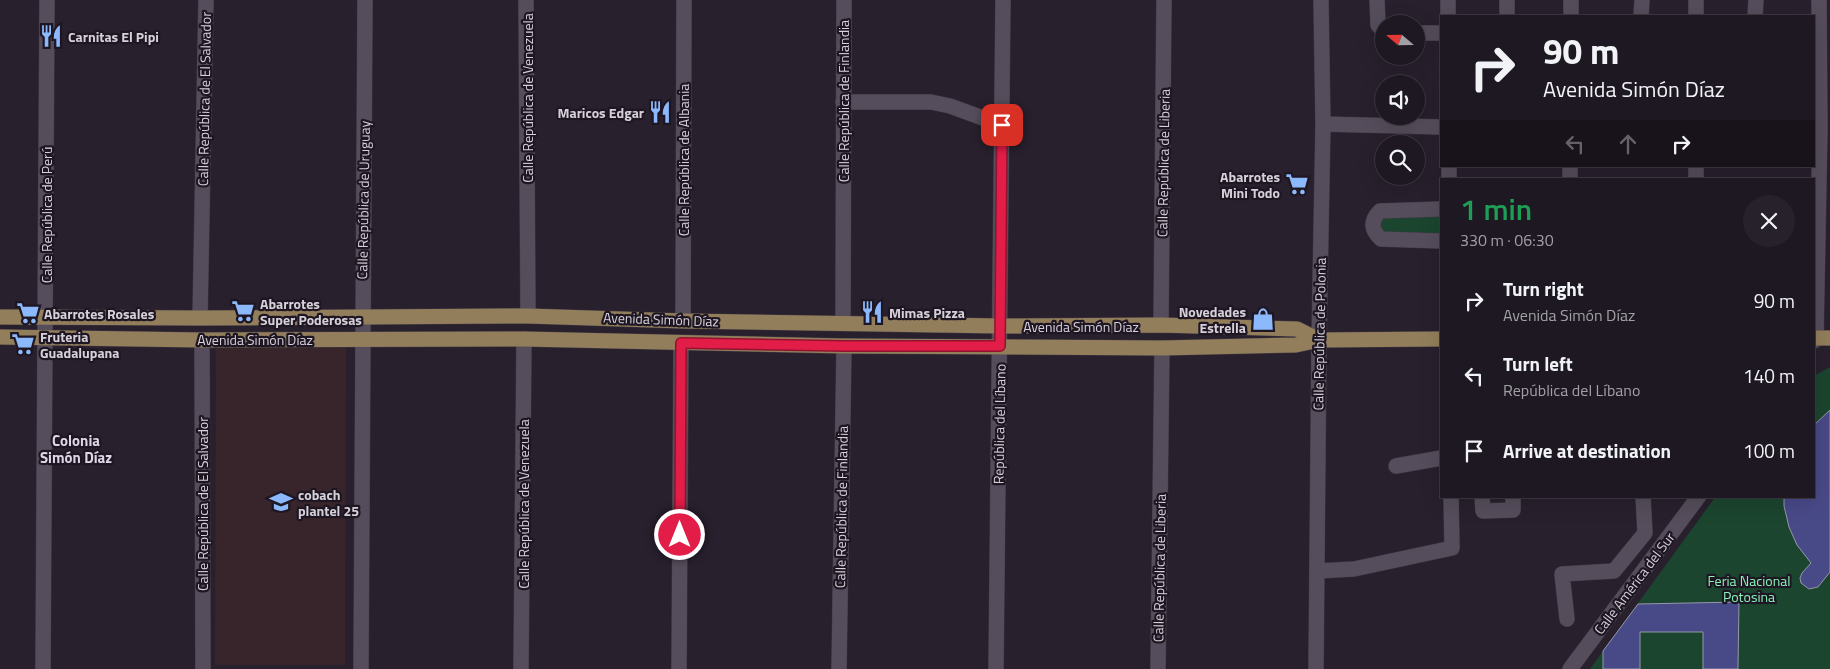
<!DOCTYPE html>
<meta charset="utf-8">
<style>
:root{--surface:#1e1822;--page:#26212a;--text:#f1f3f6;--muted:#a1a0a5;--line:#3c3740}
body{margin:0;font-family:"Titillium Web",sans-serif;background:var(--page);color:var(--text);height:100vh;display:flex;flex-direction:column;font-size:19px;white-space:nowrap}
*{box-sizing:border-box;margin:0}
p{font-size:16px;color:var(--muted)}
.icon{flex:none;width:28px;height:28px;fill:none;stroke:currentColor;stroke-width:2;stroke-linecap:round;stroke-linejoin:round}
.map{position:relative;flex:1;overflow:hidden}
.sheet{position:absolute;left:1440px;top:178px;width:375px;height:320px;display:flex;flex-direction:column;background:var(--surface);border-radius:0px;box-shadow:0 5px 20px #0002,0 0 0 1px var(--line)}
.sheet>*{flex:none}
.banner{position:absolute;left:1440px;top:15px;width:375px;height:152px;border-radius:0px;box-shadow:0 5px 20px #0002,0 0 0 1px var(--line);background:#1e1822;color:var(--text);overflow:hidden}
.needle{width:32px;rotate:290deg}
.fabs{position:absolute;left:1375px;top:15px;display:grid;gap:10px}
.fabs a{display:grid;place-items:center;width:50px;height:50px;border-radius:50%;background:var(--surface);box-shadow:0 5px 20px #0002,0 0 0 1px var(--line);font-size:25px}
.pin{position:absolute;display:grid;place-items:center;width:42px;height:42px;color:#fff;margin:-21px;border-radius:10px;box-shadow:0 2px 8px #0006}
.me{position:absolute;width:55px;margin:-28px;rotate:0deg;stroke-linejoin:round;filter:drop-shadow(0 0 4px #0008)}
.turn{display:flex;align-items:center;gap:18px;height:105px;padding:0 20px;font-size:22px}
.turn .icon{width:65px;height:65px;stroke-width:2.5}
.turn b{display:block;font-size:35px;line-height:42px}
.lanes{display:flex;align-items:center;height:48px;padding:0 20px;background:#0003;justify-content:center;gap:25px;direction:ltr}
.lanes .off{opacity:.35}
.round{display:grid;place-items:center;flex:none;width:52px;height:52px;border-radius:26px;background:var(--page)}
.head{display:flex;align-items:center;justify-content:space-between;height:85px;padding:0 20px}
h1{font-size:30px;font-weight:600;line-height:38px;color:#1e9e55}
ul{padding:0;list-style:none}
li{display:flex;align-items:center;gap:15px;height:75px;padding:0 20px}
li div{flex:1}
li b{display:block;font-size:19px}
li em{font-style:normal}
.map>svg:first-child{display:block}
</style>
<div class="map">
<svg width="1830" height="669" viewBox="0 0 1830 669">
<rect width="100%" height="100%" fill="#28202d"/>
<path fill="#37252b" d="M216,347h130l-1,318h-130z"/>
<g fill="#1b452f">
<path d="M1440,214v21l-59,1 -2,-20z"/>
<path d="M1830,367v302h-240l126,-173h98v-120z"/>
</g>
<g fill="#484987" stroke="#9598a9">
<path d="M1830,410v162l-12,15 -9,2 -8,-6 -1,-5 2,-5 9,-10 -14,-18 -8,-18 -5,-21v-10h30v-71z"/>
<path d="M1739,602l-1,67h-35v-37h-63v37h-37v-18l35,-47z"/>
</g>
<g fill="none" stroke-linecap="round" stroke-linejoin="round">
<defs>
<g id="minor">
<path d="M526,0l2,316"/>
<path d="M1377,0l1,25 6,6"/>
<path d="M1571,0v16"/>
<path d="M1448,16v-16"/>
<path d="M1507,16v-16"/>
<path d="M1641,16l1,-16"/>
<path d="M1696,16v-16"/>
<path d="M1755,16l1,-16"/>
<path d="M1416,33h25"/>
<path d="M843,102h88l19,4 52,19"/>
<path d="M1323,124l118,3"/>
<path d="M1570,166v13"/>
<path d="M1696,166v13"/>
<path d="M1449,179v-13"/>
<path d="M1441,209l-61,2c-10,10 -9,19 1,28l60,2"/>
<path d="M200,318l6,-318"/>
<path d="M683,321l1,-321"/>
<path d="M843,323l1,-323"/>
<path d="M1161,325l3,-325"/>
<path d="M202,340l1,329"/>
<path d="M1814,341l2,-3 4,-210 -1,-128"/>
<path d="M1396,466l45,-8"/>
<path d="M1482,496l1,15 30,-1v-14"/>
<path d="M1317,571l37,-2 98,-21 -1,-52"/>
<path d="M1567,619l-5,-45 52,-3 31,-38 -2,-37"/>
<path d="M43,669l4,-669"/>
<path d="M361,669l4,-669"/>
<path d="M521,669l3,-330"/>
<path d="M679,669l2,-326"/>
<path d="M839,669l5,-323"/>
<path d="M996,669l7,-669"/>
<path d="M1158,669l4,-321"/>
<path d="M1316,669l3,-329 4,-216 -2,-124"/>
<path d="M1570,669l129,-173"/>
</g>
<g id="major">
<path d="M0,317l200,1 328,-2 155,5 317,5 161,-1 136,4 22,11"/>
<path d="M0,337l202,3 322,-1 320,7 318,2 134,-3 23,-5 122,-1"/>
<path d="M1814,338h16"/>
</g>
</defs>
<use href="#minor" stroke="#403a44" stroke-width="16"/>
<use href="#major" stroke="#403a44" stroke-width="16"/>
<use href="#minor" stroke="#554d5b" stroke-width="15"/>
<use href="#major" stroke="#927e5b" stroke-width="15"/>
</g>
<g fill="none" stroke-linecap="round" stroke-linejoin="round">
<defs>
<path id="route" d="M680,535l1,-192 163,3h156l2,-221"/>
</defs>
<use href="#route" stroke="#92132f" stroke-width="12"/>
<use href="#route" stroke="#e11d48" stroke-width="9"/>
</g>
<defs>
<symbol id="restaurant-bare" viewBox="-9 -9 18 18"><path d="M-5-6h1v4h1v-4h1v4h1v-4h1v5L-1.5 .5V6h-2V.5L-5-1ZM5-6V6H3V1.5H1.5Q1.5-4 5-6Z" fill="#8cb9fc" stroke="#1e1723" stroke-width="2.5" paint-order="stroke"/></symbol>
<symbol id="supermarket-bare" viewBox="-9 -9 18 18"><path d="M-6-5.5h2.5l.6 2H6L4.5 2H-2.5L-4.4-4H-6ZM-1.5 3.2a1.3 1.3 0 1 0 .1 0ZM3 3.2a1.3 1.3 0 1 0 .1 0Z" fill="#8cb9fc" stroke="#1e1723" stroke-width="2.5" paint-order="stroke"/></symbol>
<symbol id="shop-bare" viewBox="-9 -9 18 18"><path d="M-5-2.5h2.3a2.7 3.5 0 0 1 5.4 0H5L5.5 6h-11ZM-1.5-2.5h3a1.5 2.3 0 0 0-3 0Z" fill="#8cb9fc" stroke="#1e1723" stroke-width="2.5" paint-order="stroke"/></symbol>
<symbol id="school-bare" viewBox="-9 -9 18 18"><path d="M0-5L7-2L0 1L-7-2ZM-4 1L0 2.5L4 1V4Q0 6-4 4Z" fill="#8cb9fc" stroke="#1e1723" stroke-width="2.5" paint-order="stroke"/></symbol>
</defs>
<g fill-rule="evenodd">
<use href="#restaurant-bare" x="35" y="20" width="32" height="32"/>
<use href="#restaurant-bare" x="644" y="96" width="32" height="32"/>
<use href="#supermarket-bare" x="1281" y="168" width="32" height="32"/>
<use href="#supermarket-bare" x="227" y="295" width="32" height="32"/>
<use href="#restaurant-bare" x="856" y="296" width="32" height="32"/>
<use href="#supermarket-bare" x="12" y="297" width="32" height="32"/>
<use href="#shop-bare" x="1247" y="303" width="32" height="32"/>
<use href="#supermarket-bare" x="7" y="328" width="32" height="32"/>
<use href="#school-bare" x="265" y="486" width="32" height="32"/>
</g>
<g text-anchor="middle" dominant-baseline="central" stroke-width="4.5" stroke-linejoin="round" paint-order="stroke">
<g font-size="14" font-weight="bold" fill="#d6d1d9" stroke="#1e1723" text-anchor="start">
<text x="68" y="36">Carnitas El Pipi</text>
<text x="644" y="112" text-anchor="end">Maricos Edgar</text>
<text x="1280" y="176" text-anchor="end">Abarrotes<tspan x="1280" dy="16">Mini Todo</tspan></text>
<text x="260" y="303">Abarrotes<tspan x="260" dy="16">Super Poderosas</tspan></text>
<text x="1246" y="311" text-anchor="end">Novedades<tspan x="1246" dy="16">Estrella</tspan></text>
<text x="889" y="312">Mimas Pizza</text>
<text x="44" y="313">Abarrotes Rosales</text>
<text x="40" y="336">Fruteria<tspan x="40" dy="16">Guadalupana</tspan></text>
<text x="298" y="494">cobach<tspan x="298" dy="16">plantel 25</tspan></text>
</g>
<g font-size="14" fill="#d6d1d9" stroke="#1e1723">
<text transform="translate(527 98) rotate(-90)">Calle República de Venezuela</text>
<text transform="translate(204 99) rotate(-89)">Calle República de El Salvador</text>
<text transform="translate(843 101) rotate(-90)">Calle República de Finlandia</text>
<text transform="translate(683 160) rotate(-90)">Calle República de Albania</text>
<text transform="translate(1163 163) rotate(-89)">Calle República de Liberia</text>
<text transform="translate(363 200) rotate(-89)">Calle República de Uruguay</text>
<text transform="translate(46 215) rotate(-90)">Calle República de Perú</text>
<text transform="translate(661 319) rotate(2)">Avenida Simón Díaz</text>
<text x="1081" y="326">Avenida Simón Díaz</text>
<text transform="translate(1319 334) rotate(-89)">Calle República de Polonia</text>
<text x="255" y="339">Avenida Simón Díaz</text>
<text transform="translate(999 424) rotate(-89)">República del Líbano</text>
<text transform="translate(202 504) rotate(-90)">Calle República de El Salvador</text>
<text transform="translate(523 504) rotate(-90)">Calle República de Venezuela</text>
<text transform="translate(841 507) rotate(-89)">Calle República de Finlandia</text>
<text transform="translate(1159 568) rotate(-89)">Calle República de Liberia</text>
<text transform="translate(1634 583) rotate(-53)">Calle América del Sur</text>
</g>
<g font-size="14" fill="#86f1b6" stroke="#1e1723">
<text x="1749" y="580">Feria Nacional<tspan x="1749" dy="16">Potosina</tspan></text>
</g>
<g font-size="15" font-weight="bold" fill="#dfd5e6" stroke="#1e1723">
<text x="76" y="440">Colonia<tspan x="76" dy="17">Simón Díaz</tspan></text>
</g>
</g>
</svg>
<div class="fabs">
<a><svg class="needle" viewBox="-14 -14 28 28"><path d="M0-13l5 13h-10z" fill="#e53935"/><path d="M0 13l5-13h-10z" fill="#a1a0a5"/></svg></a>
<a><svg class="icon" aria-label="sound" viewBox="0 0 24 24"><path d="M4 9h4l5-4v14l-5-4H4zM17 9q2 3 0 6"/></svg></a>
<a><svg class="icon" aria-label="search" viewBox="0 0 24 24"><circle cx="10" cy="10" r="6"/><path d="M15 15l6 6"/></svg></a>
</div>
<div class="pin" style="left:1002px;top:125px;background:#d93025"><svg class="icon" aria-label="arrive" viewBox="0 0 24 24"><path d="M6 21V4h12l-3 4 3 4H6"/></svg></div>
<svg class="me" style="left:680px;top:535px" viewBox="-20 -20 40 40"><circle r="17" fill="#e11d48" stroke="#fff" stroke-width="3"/><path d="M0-11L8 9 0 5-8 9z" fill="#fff"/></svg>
<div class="banner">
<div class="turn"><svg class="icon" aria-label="right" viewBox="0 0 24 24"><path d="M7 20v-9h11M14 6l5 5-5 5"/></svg><div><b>90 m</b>Avenida Simón Díaz</div></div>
<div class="lanes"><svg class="icon off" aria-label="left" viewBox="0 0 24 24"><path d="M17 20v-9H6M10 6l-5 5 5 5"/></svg><svg class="icon off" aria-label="ahead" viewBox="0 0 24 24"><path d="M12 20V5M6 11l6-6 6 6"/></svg><svg class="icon" aria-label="right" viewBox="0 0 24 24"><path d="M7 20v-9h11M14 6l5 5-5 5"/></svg></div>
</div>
<section class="sheet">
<div class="head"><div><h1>1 min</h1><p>330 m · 06:30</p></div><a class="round"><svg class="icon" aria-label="close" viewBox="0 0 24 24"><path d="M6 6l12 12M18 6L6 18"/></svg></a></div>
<ul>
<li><svg class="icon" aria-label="right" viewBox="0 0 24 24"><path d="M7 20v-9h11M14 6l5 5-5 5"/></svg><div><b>Turn right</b><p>Avenida Simón Díaz</p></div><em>90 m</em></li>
<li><svg class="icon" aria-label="left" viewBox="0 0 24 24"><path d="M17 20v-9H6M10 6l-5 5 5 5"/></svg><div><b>Turn left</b><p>República del Líbano</p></div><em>140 m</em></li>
<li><svg class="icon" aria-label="arrive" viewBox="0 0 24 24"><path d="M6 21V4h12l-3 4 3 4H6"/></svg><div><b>Arrive at destination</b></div><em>100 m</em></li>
</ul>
</section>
</div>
